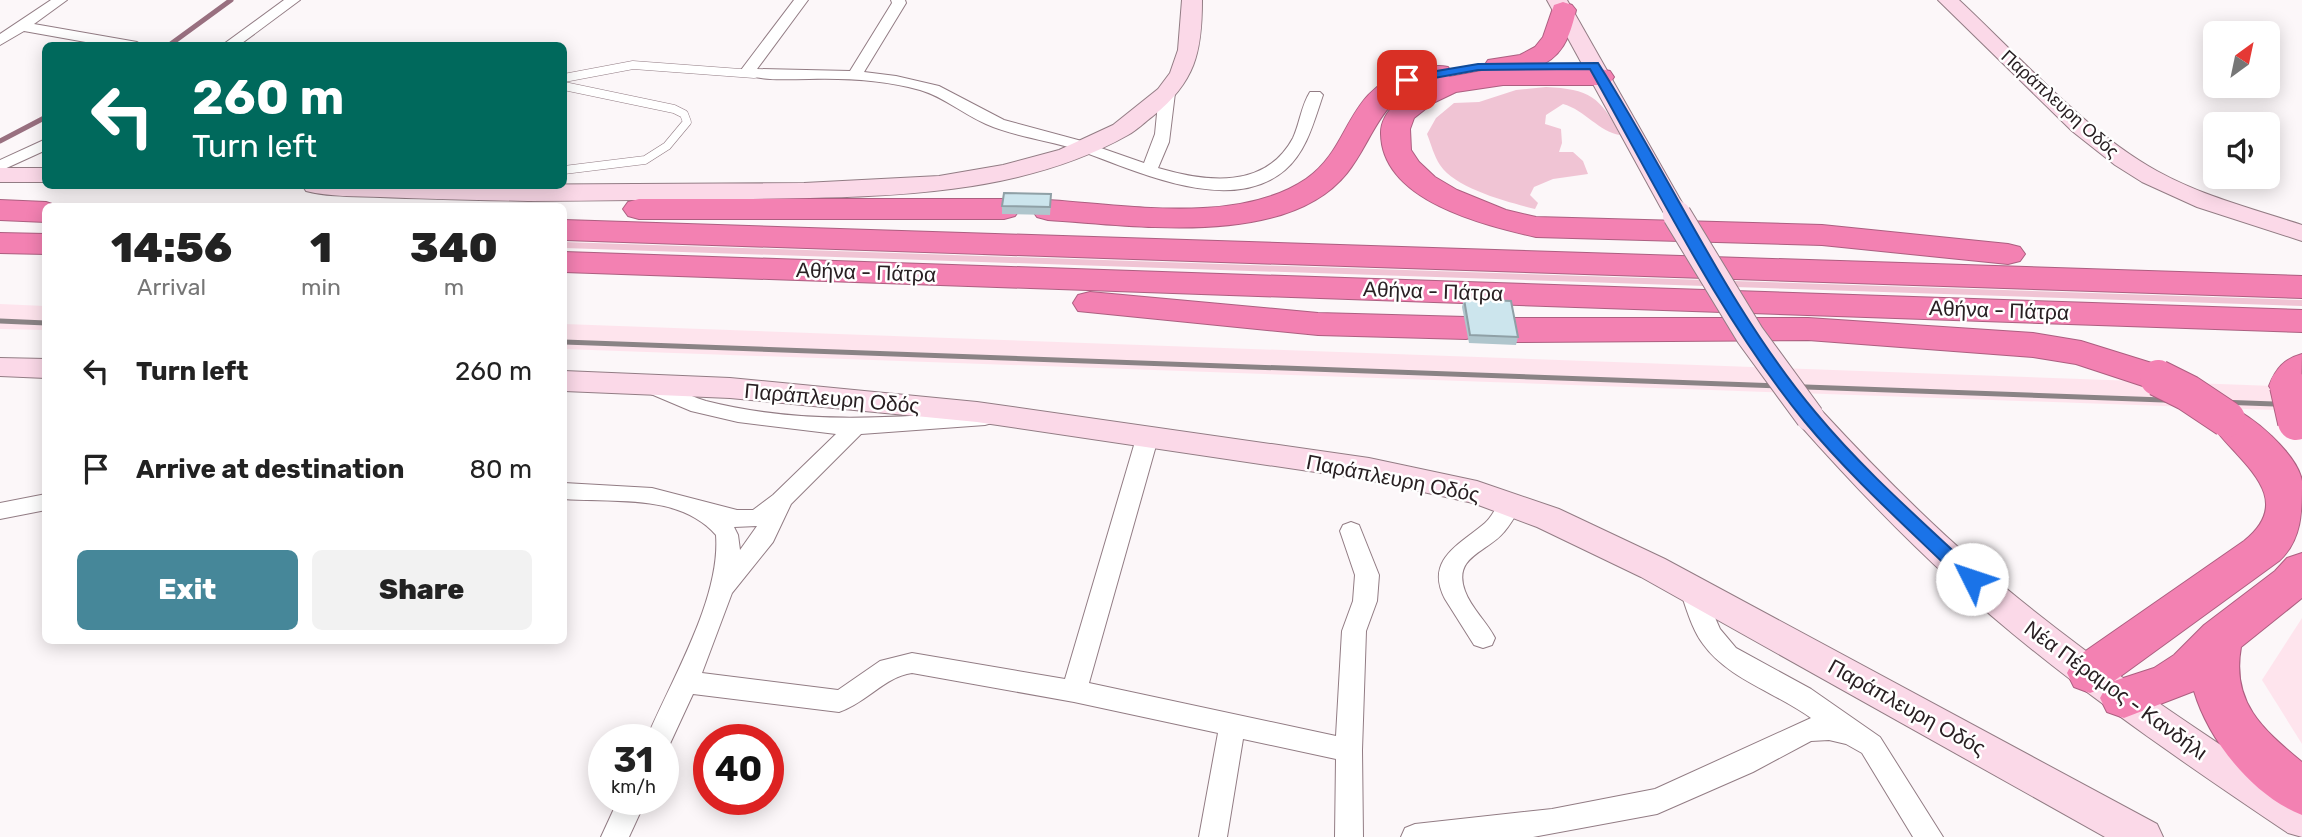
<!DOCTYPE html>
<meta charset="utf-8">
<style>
:root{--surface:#fff;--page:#f2f2f2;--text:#222;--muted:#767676;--accent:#468799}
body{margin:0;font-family:Rubik,sans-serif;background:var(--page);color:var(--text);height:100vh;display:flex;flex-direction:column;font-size:26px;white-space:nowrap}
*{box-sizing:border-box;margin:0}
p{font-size:23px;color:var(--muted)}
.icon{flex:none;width:38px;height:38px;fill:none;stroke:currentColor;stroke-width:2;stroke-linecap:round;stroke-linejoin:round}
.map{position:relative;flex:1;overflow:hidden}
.sheet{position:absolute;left:42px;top:203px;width:525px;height:441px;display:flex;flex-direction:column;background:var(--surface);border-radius:10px;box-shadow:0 4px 18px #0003}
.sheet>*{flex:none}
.top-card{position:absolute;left:42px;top:42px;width:525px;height:147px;border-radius:10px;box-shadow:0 4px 18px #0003;background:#00695c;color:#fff;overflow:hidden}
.needle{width:46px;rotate:33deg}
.tools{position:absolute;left:2203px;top:21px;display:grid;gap:14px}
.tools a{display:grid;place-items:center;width:77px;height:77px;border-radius:10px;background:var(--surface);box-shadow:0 4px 18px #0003;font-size:35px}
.speed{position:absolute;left:588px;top:724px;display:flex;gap:14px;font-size:35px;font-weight:700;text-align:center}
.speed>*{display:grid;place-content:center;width:91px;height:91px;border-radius:50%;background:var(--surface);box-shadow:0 4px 18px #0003;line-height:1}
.speed small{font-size:18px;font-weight:400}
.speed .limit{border:10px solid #d22;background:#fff;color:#111}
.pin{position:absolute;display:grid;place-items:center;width:60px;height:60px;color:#fff;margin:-30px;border-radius:14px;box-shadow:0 4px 10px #0006}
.me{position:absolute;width:77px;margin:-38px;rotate:311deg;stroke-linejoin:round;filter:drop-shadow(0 0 5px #0008)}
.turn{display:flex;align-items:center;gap:24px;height:147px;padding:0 35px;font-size:32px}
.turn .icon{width:91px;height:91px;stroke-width:2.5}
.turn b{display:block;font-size:49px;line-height:60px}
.eta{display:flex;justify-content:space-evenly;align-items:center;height:119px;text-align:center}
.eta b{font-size:42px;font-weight:800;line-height:49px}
.action{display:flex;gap:14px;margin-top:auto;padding:14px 35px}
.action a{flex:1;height:80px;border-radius:10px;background:var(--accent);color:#fff;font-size:28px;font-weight:800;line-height:80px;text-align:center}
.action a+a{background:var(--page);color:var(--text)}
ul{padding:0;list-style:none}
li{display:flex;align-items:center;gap:21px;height:98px;padding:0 35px}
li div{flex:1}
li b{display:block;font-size:26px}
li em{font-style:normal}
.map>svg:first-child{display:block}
</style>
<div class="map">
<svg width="2302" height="837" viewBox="0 0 2302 837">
<rect width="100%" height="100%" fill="#fcf7f9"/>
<g fill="#fee4ed">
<path d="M0,304l45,2v24l-45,-1z"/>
<path d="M564,324l1738,63v24l-1738,-62z"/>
<path d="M2302,618v126l-40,-64z"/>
</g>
<g fill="#f0c4d4">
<path d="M1546,87c43,2 55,10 74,48 -21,-3 -35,-25 -57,-31l-17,11 -1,9 16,5 1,14 -3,9h14l10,9 5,13 -35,5 -19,8 -4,8 8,8 -3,6c-27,-7 -79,-20 -95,-44 -6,-9 -9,-21 -13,-31l9,-16 18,-15 25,-1 37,-12z"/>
<path d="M564,242l1738,58v6l-1738,-58z"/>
</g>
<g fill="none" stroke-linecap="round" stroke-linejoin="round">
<g stroke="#997080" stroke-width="5">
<path d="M168,46l63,-46"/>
<path d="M0,141l46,-24"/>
</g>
<defs>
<g id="lane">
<path d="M564,78l69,-13 121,9"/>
<path d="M564,86l110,23 10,5 3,8 -20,24 -22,14 -81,10"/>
</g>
<g id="street">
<path d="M51,0h16l-33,24 103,18 7,4h-36l-84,-15 -24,14v-11z"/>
<path d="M284,0h16l-62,46h-17z"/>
<path d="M794,0h14l-51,69 93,2 42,-68 -1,-3h14l1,3 -42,69 32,4 43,10 65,34 74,20 66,23 11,-29 4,-41 3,-3h10l3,3 -6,49 -11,26c48,14 107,22 135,-30 7,-15 8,-32 17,-46h10l3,3c-9,26 -16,56 -38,75 -55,47 -150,0 -207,-20 -30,-10 -63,-13 -92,-26 -23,-10 -42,-27 -66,-34 -36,-10 -74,-12 -111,-11 -22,0 -42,2 -63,-4l-5,-5z"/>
<path d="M46,139v11l-46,21v-11z"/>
<path d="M646,377c21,6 39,18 60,24 95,24 184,17 279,10l7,2 3,5 -3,5 -7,2 -124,9 -70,70 -18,38 -41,51 -30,80 136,17 42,-29 32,-8 153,26 72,-244 3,-5 8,-2 8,2 3,5 -70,248 247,53 6,-105 11,-30 2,-26 -15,-44 3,-6 8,-3 8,3 20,50 -2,26 -11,30 -4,119 1,87h-28l1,-78 -93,-20 -16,98h-28l19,-104 -144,-31 -162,-29c-28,4 -44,29 -73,39l-146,-18 -25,54 -5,2v-10h-17c24,-58 75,-141 70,-205 -37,-42 -103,-32 -152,-36v-16l88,5 85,22h16l20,-15 63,-61 -98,-12 -47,-11 -52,-22 -3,-5 3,-5zM757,526l-17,24 -2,-15 -4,-8z"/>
<path d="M46,494v16l-46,9v-16z"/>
<path d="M1511,496l8,2 3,6c-5,9 -11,20 -18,28 -16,20 -52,24 -39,59 6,17 22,31 30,47l-3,7 -9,3 -9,-3 -29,-46c-21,-40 16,-55 40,-76 10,-9 12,-23 26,-27z"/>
<path d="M1691,579l8,2 21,48 16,19 75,41 69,48 63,100h-30l-51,-84 -16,-9 -17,-4 -18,1 -58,31 -96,42 -124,23h-132l4,-9 10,-4 137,-15 103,-20 156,-71c-34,-25 -83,-39 -108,-74 -12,-16 -17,-38 -24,-56l4,-7z"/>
<path d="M618,800h28l-17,37h-28z"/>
</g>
<g id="secondary">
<path d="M1182,0h20c0,53 -7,82 -49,116 -8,6 -16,14 -25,19 -115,65 -260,62 -388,64 -70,0 -141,2 -212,2 -49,-1 -98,-2 -148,-4 -24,-1 -50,0 -74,-6l-3,-5 501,-3 135,-7 64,-11 56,-15 54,-25 45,-36 12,-16 8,-23z"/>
<path d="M1547,0h20l118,208 -3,5 -9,2 -9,-2 -3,-5z"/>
<path d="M1938,0h21c60,56 126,131 198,171 45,25 96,38 145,54v16l-105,-34 -55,-25 -27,-17 -43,-34z"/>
<rect x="0" y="168" width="46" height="14"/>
<path d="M0,358l46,1v19l-46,-2z"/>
<path d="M564,371l166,7 247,24 392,56 108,23 82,28 106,50 492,265 6,13h-58l-464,-260 -104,-50 -64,-24 -104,-23 -392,-58 -247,-24 -166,-7z"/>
<path d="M1810,407l11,3c49,53 100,105 154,152 102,89 214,163 327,236v39l-14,-4c-116,-78 -233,-158 -336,-252 -54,-49 -104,-102 -153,-157l-4,-7 4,-7z"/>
</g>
<g id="highway">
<path d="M1563,2l9,3 4,5c-6,27 -14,49 -42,58l66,1 10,2 4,6 -4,6 -10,2h-97l-47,7 -23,11 -19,15 -4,11 1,21 8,12 16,15 22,13 49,20 30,7 286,8 186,19 12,3 5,7 -5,7 -12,3 -186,-19 -286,-8c-52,-12 -154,-36 -155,-103 -1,-24 26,-41 45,-50 -46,12 -53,57 -79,89 -61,76 -213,52 -299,47l-11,-3 -5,-7 5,-7 11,-3c78,5 190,25 258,-21 47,-32 38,-91 105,-108 13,-3 24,-7 37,-4l4,6 -3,4 38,-7 -3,-4 4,-6 32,-5 15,-8 8,-10 11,-32z"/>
<path d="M639,199h365l11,3 5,7 -5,7 -11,3h-365l-11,-3 -5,-7 5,-7z"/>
<path d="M0,200l46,2 12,4h-12v16l-46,-2z"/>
<path d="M564,220l1738,56v22l-1738,-58z"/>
<path d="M0,233l46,1v20l-46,-1z"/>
<path d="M564,252l1738,58v22l-1738,-60z"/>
<path d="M1090,292l228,21 148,4 13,3 5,8 -5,8 -13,3 -148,-4 -240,-24 -5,-8 5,-8z"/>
<path d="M1513,318h295l225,15 48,8 90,28 6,9 -6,9 -13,4 -82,-27 -43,-7 -225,-17 -295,2 -13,-4 -5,-8 5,-8z"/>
<path d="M2302,354l-1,41 -13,4 -13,-4 -6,-9c7,-18 15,-27 33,-32z"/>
<path d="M2227,406c24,7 71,49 75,75 0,31 0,59 -23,80l-165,120 40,-13 20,-13 30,-30 71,-54 12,-13 15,-5v45l-61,49c-10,55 21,82 61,115v53c-49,-19 -93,-74 -108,-124l-70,27 -17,-6 -7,-14 6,-11 -16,6 -16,-6 -7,-14 7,-14 170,-118c58,-46 -14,-84 -36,-122l5,-9z"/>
</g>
</defs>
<use href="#lane" stroke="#927c84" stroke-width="9"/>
<use href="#street" stroke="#927c84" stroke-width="2"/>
<use href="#secondary" stroke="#927c84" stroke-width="2"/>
<use href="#highway" stroke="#ac5f80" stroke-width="2"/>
<use href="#lane" stroke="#fff" stroke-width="8"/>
<use href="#street" fill="#fff" fill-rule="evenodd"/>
<use href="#secondary" fill="#fbd9e8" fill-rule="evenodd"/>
<use href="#highway" fill="#f381b2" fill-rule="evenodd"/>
<g stroke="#8a8385" stroke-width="5">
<path d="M0,321l46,2"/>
<path d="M564,342l1738,63"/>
</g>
<defs>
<path id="secondary-bridge-far1" d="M1673,208l5,9"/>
<path id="secondary-bridge" d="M1677,215l73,120 60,82"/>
<g id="highway-bridge">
<path d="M2158,378l30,15 39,26"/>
<path d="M2288,386l8,36"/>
</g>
</defs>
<use href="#secondary-bridge-far1" stroke="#927c84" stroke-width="23" stroke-linecap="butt"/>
<use href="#secondary-bridge" stroke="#927c84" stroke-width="30" stroke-linecap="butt"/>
<use href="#highway-bridge" stroke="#ac5f80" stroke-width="38" stroke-linecap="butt"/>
<use href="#secondary-bridge-far1" stroke="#fbd9e8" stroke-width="22"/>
<use href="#secondary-bridge" stroke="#fbd9e8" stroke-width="28"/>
<use href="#highway-bridge" stroke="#f381b2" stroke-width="36"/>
</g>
<g fill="#afc5cc">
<path d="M1051,202l-1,13 -48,-1v-8z"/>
<path d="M1464,299l54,38 -2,8 -47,-2 -7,-36z"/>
</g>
<g fill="#cce5ed" stroke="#8fa0a6" stroke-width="2">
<path d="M1004,193l47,1 -1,13 -48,-1z"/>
<path d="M1464,299l47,2 7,36 -48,-2z"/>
</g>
<path fill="#1a73e8" stroke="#114b97" stroke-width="2" d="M1598,63c74,116 129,244 218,350 49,59 107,109 162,161l3,5 -3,5h-13c-54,-53 -112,-104 -160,-162 -85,-104 -149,-236 -215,-353l-112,1 -71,13 -6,-3 6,-4 71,-12z"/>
<g text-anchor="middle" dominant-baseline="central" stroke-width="5" stroke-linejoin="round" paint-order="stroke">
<g font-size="18" fill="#292023" stroke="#fff">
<text transform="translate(2060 104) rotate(42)">Παράπλευρη Οδός</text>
</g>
<g font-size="21" fill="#292023" stroke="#fff">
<text transform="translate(866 272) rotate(2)">Αθήνα - Πάτρα</text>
<text transform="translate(1433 291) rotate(2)">Αθήνα - Πάτρα</text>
<text transform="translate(1999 310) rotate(2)">Αθήνα - Πάτρα</text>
<text transform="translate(832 398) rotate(5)">Παράπλευρη Οδός</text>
<text transform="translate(1393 478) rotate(11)">Παράπλευρη Οδός</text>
<text transform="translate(2116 690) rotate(36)">Νέα Πέραμος - Κανδήλι</text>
<text transform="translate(1907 707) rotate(29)">Παράπλευρη Οδός</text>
</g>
</g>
</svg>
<div class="tools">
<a><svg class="needle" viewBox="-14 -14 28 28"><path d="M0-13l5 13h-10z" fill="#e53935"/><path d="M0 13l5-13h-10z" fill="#767676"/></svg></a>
<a><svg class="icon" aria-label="sound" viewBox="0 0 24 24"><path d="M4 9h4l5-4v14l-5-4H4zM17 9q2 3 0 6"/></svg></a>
</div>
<div class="speed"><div>31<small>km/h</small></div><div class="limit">40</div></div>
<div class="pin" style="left:1407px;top:80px;background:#d93025"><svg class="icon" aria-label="arrive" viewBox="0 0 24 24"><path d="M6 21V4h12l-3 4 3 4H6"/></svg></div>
<svg class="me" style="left:1972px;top:579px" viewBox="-20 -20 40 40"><circle r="19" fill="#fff"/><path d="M0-13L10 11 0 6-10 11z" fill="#1a73e8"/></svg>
<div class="top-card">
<div class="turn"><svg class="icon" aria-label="left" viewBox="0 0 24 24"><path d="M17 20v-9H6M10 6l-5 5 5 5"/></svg><div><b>260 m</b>Turn left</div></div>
</div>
<section class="sheet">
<div class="eta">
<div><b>14:56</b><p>Arrival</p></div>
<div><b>1</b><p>min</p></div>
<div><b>340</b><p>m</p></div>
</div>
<ul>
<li><svg class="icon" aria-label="left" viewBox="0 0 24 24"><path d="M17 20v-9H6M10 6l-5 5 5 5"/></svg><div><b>Turn left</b></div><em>260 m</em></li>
<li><svg class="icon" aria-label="arrive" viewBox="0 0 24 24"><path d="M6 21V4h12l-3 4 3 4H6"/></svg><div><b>Arrive at destination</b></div><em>80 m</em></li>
</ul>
<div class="action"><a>Exit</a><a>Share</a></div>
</section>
</div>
